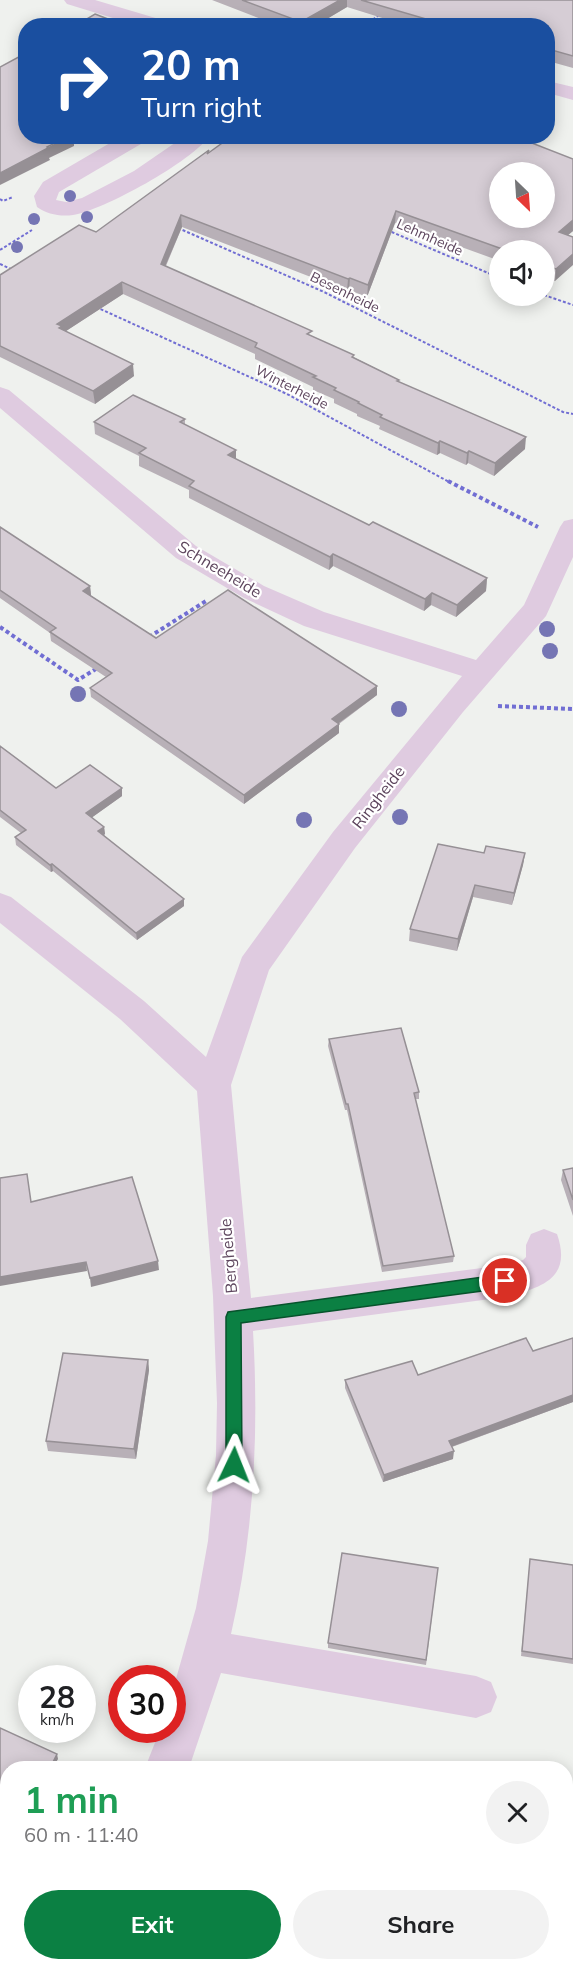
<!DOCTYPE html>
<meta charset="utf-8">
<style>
body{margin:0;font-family:Mulish,sans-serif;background:#f2f2f2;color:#202124;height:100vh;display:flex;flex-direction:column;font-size:22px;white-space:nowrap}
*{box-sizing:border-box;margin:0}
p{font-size:20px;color:#757577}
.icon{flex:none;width:33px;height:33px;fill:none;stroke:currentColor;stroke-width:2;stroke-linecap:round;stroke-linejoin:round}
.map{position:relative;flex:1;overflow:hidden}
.sheet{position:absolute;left:0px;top:1761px;width:573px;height:210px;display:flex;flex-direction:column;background:#fff;border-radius:24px 24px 0 0;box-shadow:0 3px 15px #0003}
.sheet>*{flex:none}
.banner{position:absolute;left:18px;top:18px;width:537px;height:126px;border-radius:24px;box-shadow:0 3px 15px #0003;background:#1a4fa0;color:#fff;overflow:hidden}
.needle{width:39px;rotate:155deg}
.controls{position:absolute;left:489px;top:162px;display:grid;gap:12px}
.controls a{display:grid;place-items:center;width:66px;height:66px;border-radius:50%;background:#fff;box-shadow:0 3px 15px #0003;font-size:30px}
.speed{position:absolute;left:18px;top:1665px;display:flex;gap:12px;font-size:30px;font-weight:700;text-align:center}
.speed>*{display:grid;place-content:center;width:78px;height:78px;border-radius:50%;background:#fff;box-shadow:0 3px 15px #0003;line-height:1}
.speed small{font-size:15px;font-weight:400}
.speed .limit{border:9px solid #d22;background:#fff;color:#111}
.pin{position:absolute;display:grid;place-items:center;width:51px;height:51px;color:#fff;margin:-26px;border:3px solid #fff;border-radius:50%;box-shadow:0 2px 6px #0007}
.me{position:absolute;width:66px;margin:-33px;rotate:2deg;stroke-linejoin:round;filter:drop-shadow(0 0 4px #0008)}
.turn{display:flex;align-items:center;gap:21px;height:126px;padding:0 24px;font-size:27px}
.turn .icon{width:78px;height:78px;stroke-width:2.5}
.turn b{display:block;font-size:42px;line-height:51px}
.round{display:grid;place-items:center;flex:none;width:63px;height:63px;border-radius:32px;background:#f2f2f2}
.summary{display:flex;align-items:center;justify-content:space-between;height:102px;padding:0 24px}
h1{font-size:36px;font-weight:700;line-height:45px;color:#1e9e55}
.primary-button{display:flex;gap:12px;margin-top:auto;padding:12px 24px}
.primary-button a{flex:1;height:69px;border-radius:36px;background:#0b8043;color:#fff;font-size:24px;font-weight:700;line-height:69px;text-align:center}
.primary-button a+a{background:#f2f2f2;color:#202124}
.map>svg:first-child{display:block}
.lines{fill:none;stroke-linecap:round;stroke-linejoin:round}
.path-far1{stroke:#716ed3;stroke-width:2;stroke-dasharray:3 2;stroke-linecap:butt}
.path{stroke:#716ed3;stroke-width:4;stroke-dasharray:4 3;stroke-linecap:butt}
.minor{fill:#dfcbe0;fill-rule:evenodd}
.tree{fill:#7575b4}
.wall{fill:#b8b0b7}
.shaded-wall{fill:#969095}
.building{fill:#d6cdd5;stroke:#969095;stroke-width:1.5;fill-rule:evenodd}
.route{fill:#0b8043;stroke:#07532c;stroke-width:1.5}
.labels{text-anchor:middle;stroke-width:4.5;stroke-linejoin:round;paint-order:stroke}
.far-street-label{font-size:14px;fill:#5d455d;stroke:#fff}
.street-label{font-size:16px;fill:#5d455d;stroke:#fff}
</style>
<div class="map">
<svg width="573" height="1971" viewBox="0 0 573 1971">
<rect width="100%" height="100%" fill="#eff1ee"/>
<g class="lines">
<!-- path-far1 -->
<g class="path-far1">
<path d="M365 26 380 14"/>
<path d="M0 199 3 201 13 197"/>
<path d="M178 228 324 292 563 412 573 414"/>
<path d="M387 230 500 278"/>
<path d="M0 250 32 230"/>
<path d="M0 264 13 270"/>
<path d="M544 295 573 305"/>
<path d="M96 307 287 394 451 483"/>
</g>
<!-- path -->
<g class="path">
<path d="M448 481 538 527"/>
<path d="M0 627 78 680 99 667"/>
<path d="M149 637 206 601"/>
<path d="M498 706 573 709"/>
</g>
<!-- minor -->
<g class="minor">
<path d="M64 0H95L169 22 172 26H139L67 4Z"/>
<path d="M548 81 573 87V100L548 93Z"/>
<path d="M122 136H148L146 141 59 192 56 200 66 202 82 198 134 171 185 136H209C193 161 102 211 73 215 60 217 47 214 37 207L34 196 43 182Z"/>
<path d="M0 387 9 390 196 546 264 586 324 612 476 660 524 605 560 527 564 521 573 519V557L546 616 463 712 355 848 269 970 231 1085 251 1298 505 1265 523 1260 526 1257V1245L531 1234 544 1229 557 1234C573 1280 539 1288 505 1297L253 1331C259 1433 254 1534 231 1634L476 1676 491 1682 497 1697 491 1712 476 1718 221 1673 189 1768H145L160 1730H172V1693L196 1608 208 1541 216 1455 217 1403 213 1296 197 1091 120 1019 0 923V893L11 897 144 1001 206 1057 242 957 333 832 462 676 304 626 244 598 176 558 0 408Z"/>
<path d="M55 1964H101L98 1971H52Z"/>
</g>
</g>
<!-- trees -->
<g class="tree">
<circle cx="70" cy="196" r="6"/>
<circle cx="87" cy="217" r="6"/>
<circle cx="34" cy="219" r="6"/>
<circle cx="17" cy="247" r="6"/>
<circle cx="547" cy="629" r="8"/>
<circle cx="550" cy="651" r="8"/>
<circle cx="78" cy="694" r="8"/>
<circle cx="399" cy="709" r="8"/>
<circle cx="400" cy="817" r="8"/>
<circle cx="304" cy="820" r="8"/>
</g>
<!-- wall -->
<g class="wall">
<path d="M212 0H573V68L548 61V26H408L347 7 315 26H279Z"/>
<path d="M209 150V152L573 159V231L568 235 555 281 544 277V250H500V261L395 223 367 297 349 290 347 291 182 227 166 266 312 336 399 380V382L525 449 494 476 468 463 466 465 440 453 437 455 379 429 380 426 357 416V414L334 403V399L313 390V387L255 359V354L123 294 66 331 134 376 95 404 0 357V275L96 232Z"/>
<path d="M185 419V425L236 459 369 525 487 578 486 591 456 617 431 605 424 611 333 566 329 570 189 498V490L139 466V456L95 434 94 422Z"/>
<path d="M0 527 90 586 91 595H90L156 638 377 686V695L339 724V733L244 804 91 697 90 688 106 677 51 641 50 633 0 598Z"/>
<path d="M0 746 56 788 122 796 91 818 104 827 105 834 104 835 184 906 137 940 53 871 51 872 16 845 15 837 21 833 0 817Z"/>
<path d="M484 853H525L523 865 512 905 473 897 457 951 409 941 410 929Z"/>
<path d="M329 1039 419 1092V1099H415L454 1256 453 1262 382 1272 347 1110H345L328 1046Z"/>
<path d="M573 1168V1216L561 1180 563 1170Z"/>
<path d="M573 1338V1402L452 1447 453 1459 383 1482 345 1388V1380L418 1375 533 1351Z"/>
<path d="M148 1360 149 1370 136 1459 48 1451 46 1441Z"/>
<path d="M530 1559 573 1565V1664L521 1656Z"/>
<path d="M438 1568 426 1665 328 1648V1643Z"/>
<path d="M0 1728 58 1759 8 1768V1858L0 1855Z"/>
<path d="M566 1788 573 1791V1919L566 1917Z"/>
</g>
<!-- shaded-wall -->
<g class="shaded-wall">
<path d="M340 0H347V7L315 26H301V22Z"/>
<path d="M69 136H89L74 144V146L49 158 50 160 0 185V173Z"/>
<path d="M396 211 395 223 367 297 368 285Z"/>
<path d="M181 215 182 227 161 276V264Z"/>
<path d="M573 220V231L557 244 559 232Z"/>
<path d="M573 254V265L555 281 556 269Z"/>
<path d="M350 278 349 290 347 291 348 279Z"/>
<path d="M122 282 123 294 63 333 57 324Z"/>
<path d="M133 364 134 376 95 404 93 391Z"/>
<path d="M526 437 525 449 494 476 495 463Z"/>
<path d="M440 441V453L437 455 438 443Z"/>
<path d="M236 450V462L228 455Z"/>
<path d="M469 451 468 463 466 465 467 453Z"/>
<path d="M333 554V566L329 570 330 557Z"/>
<path d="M487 578 486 591 456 617 457 605Z"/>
<path d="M90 586 91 595 84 600 83 591Z"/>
<path d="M432 593 431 605 424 611 425 599Z"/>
<path d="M377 686V695L332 728V719Z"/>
<path d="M339 724V733L244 804V795Z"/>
<path d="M122 788V796L87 821 86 813Z"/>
<path d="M104 827 105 834 99 839 98 831Z"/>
<path d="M525 853 523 865 512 905 514 893Z"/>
<path d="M52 864 53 871 51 872 50 865Z"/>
<path d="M475 885 473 897 457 951 458 939Z"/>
<path d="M184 899V906L137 940 136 933Z"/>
<path d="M158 1261 159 1270 91 1287 90 1278Z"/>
<path d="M86 1262 87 1271 0 1286V1277Z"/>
<path d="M148 1360 149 1370 136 1459 134 1449Z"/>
<path d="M573 1395V1402L448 1448 449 1441Z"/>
<path d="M454 1451 453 1459 383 1482 384 1475Z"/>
<path d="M57 1754 58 1759 53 1768H50Z"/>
</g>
<!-- building -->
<g class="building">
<path d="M242 0H340L301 22Z"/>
<path d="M361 0H573V56L548 49V26H457L445 23 443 24Z"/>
<path d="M95 14 126 26H75Z"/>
<path d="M26 53V136H69L47 147 48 148 0 173V67Z"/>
<path d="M232 136H514L573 159V220L559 232 573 237V254L556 269 544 265V250H505L396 211 368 285 350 278 348 279 181 215 161 264 312 331 307 334 354 355 352 357 399 380 397 381 526 437 495 463 469 451 467 453 440 441 438 443 380 417 382 415 358 403 359 402 334 390 336 388 313 377 316 376 255 347 257 343 122 282 57 324 62 326 59 328 133 364 93 391 0 346V275L79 225 96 232 209 150 207 154ZM500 172H544V218H500Z"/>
<path d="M133 395 185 419 180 422 236 450 228 455 369 525 373 522 487 578 457 605 432 593 425 599 333 554 330 557 189 486 194 481 139 453 146 448 94 422Z"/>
<path d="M0 527 90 586 83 591 156 638 228 590 377 686 332 719 339 724 244 795 90 688 112 673 50 632 56 628 0 590Z"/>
<path d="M0 746 56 788 90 765 122 788 86 813 104 827 98 831 184 899 136 933 52 864 50 865 15 837 26 830 0 810Z"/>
<path d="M438 844 484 853 486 846 525 853 514 893 475 885 458 939 410 929Z"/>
<path d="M401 1028 419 1092 414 1093 454 1256 383 1266 348 1104H346L329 1039Z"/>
<path d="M573 1168V1200L563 1170Z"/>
<path d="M27 1174 31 1202 132 1177 158 1261 90 1278 86 1262 0 1277V1178Z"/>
<path d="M526 1338 533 1351 573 1338V1395L449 1441 454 1451 384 1475 345 1380 412 1361 418 1375Z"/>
<path d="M63 1353 148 1360 134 1449 46 1441Z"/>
<path d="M342 1553 438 1568 426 1660 328 1643Z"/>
<path d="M530 1559 573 1565V1659L522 1651Z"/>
<path d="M0 1728 57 1754 50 1768H8V1852L6 1854 0 1851Z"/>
<path d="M566 1788 573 1791V1915L566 1913Z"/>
<path d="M202 1964H292L303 1970V1971H198Z"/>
</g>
<!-- route -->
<path class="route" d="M505 1274 511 1276 513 1281 511 1286 505 1288 241 1323 242 1465 239 1470 234 1472 228 1470 226 1465V1317L228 1312Z"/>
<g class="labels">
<!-- far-street labels -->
<g class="far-street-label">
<text transform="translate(430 237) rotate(24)" y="5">Lehmheide</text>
<text transform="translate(345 292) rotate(26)" y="5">Besenheide</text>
<text transform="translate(292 387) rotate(27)" y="5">Winterheide</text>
</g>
<!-- street labels -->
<g class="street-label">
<text transform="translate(220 569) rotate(31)" y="6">Schneeheide</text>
<text transform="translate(378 797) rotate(-52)" y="6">Ringheide</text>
<text transform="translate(228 1256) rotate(-95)" y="6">Bergheide</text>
</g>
</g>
</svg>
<div class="controls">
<a><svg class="needle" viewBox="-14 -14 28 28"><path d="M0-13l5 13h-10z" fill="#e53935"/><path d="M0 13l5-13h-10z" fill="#757577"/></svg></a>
<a><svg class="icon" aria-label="sound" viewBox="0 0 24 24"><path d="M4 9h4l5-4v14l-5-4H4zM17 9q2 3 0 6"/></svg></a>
</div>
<div class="speed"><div>28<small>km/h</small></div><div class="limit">30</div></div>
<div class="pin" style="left:505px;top:1281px;background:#d93025"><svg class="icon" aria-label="arrive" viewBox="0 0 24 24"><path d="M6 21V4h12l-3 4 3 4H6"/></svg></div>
<svg class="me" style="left:234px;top:1465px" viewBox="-20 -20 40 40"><path d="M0-17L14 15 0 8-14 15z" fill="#0b8043" stroke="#fff" stroke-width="4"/></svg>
<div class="banner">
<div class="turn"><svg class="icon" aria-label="right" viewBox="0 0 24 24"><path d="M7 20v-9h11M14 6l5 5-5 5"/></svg><div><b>20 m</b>Turn right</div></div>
</div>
<section class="sheet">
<div class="summary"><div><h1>1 min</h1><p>60 m · 11:40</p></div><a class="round"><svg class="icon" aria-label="close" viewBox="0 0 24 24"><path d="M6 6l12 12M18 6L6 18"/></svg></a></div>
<div class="primary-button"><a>Exit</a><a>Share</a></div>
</section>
</div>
